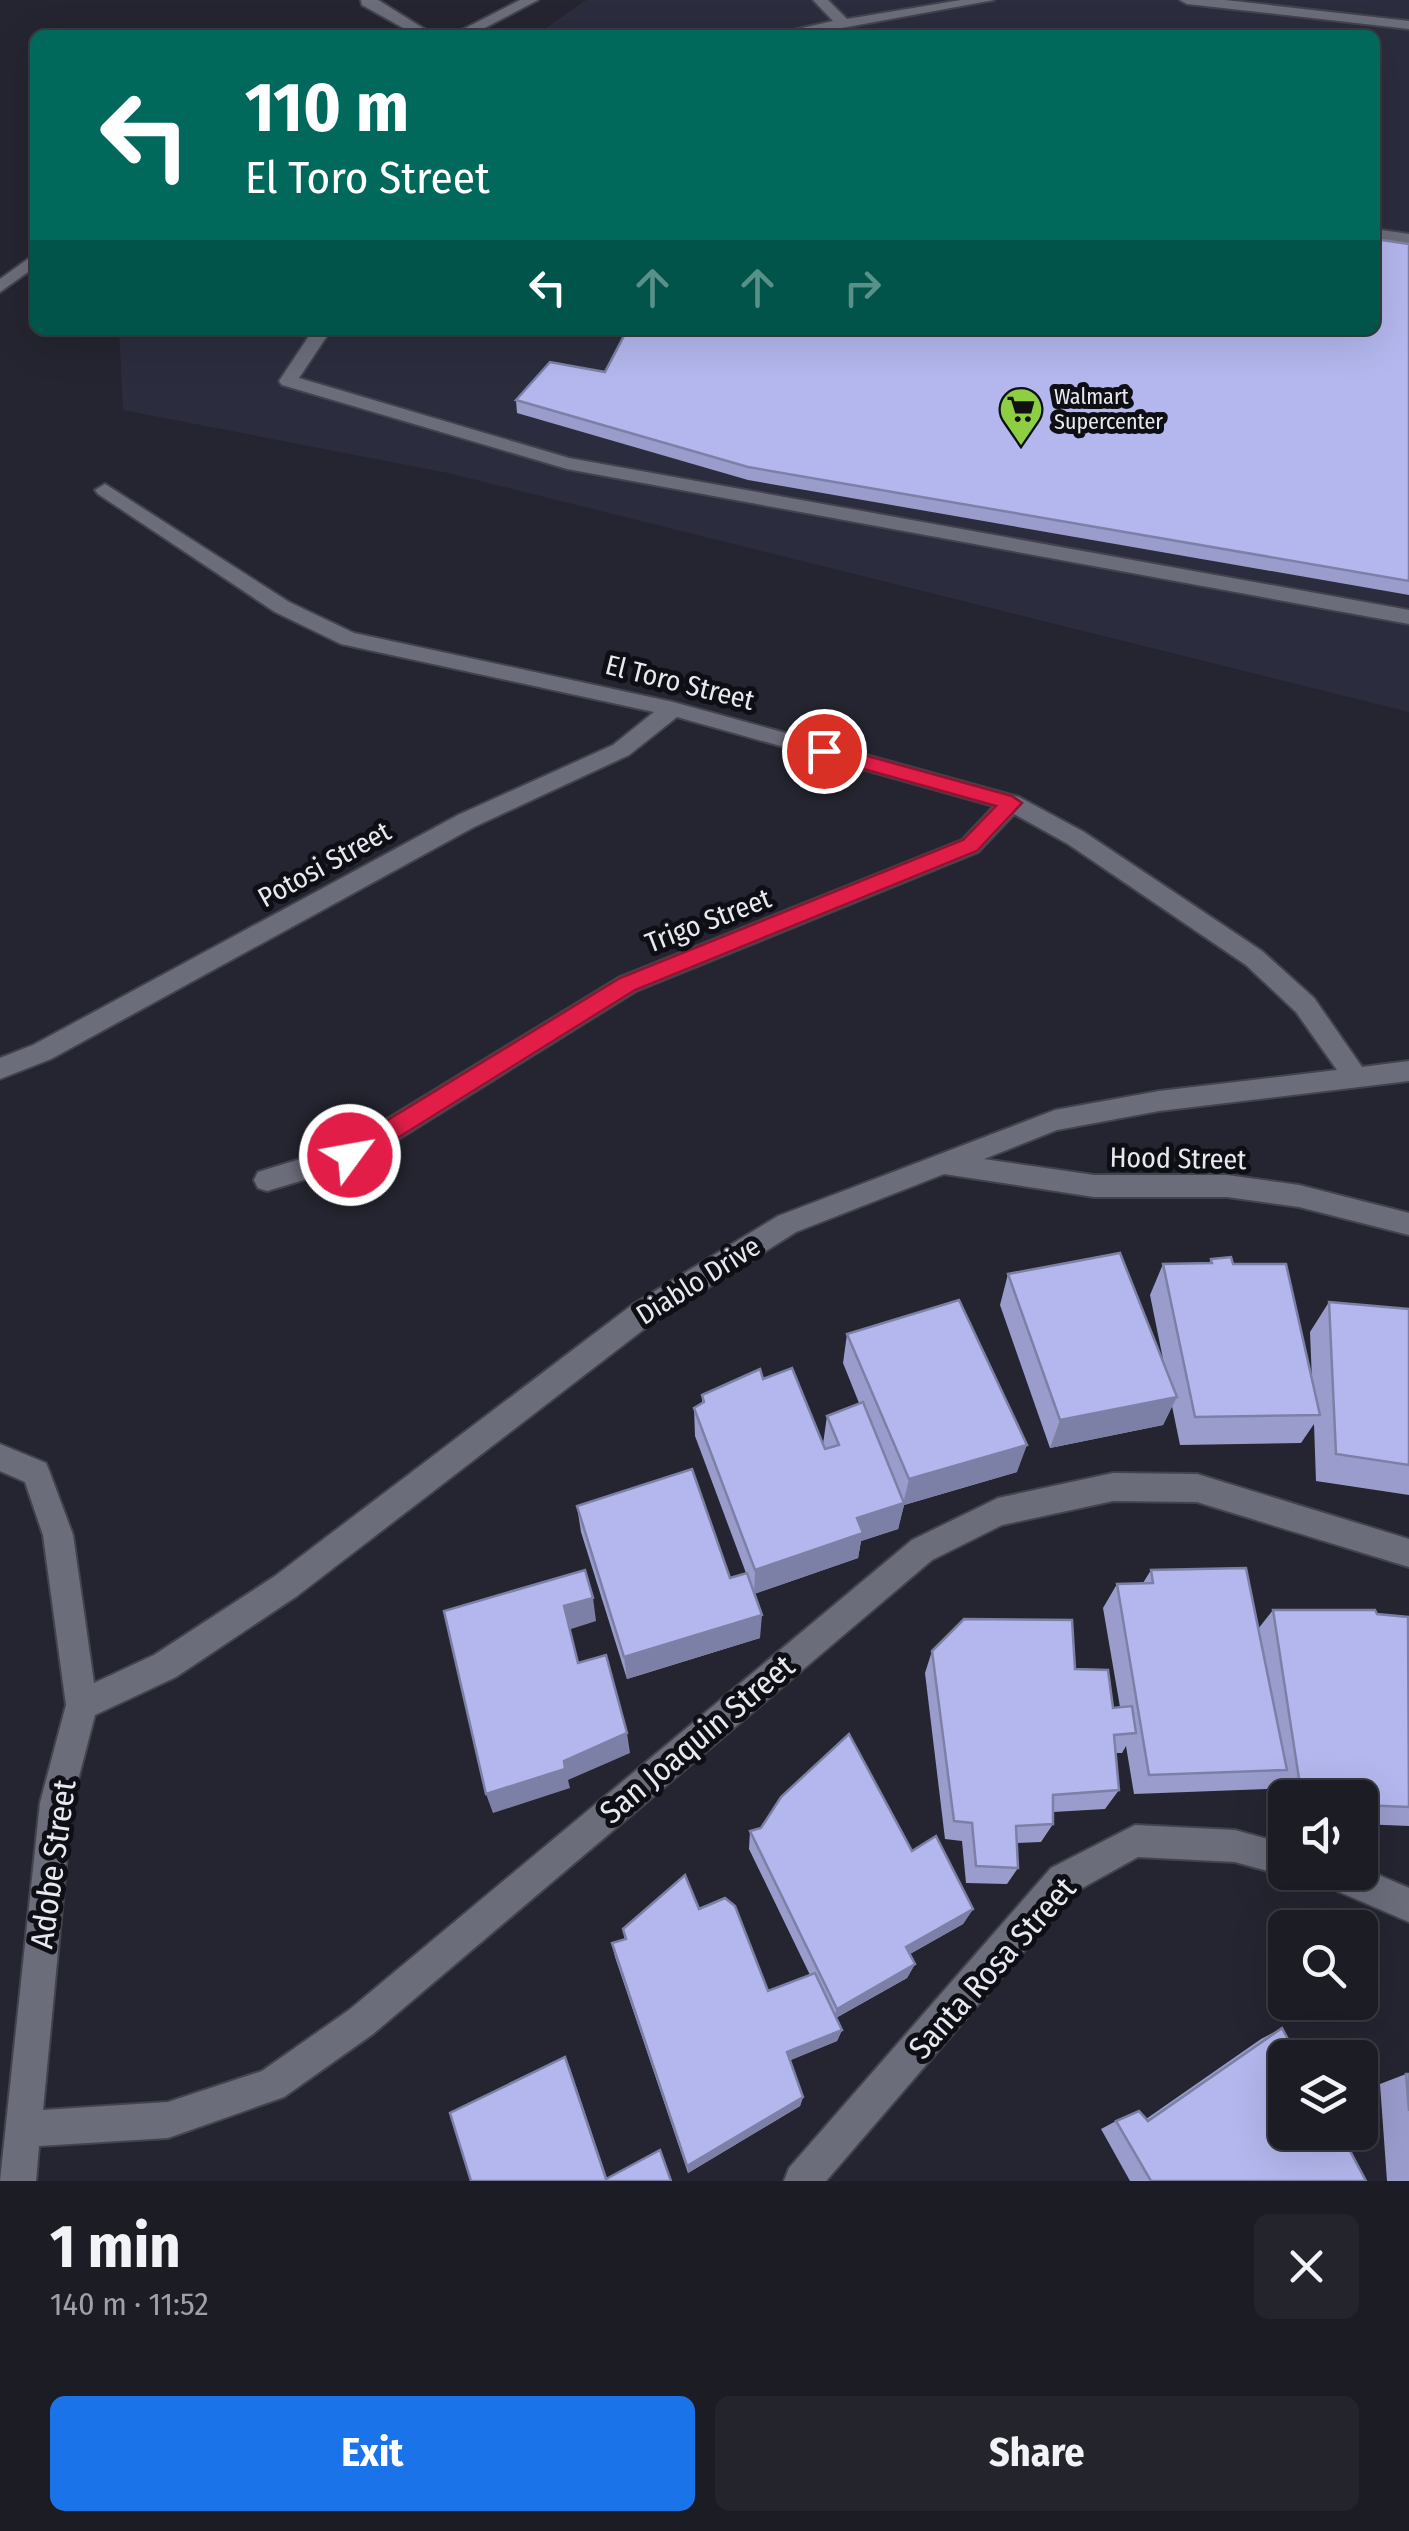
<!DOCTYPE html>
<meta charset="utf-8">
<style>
body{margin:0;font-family:"Fira Sans Condensed",sans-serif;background:#24252c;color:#f1f3f6;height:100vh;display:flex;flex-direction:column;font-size:38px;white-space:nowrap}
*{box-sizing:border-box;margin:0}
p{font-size:32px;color:#a0a1a6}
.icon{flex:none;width:55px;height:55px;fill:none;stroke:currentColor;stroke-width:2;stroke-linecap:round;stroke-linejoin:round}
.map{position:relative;height:2181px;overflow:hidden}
.sheet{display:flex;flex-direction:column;background:#1b1c24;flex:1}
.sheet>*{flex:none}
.guide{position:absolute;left:30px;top:30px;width:1350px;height:305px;border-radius:15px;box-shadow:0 10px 40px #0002,0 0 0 2px #393a41;background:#00695c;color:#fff;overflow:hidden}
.controls{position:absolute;left:1268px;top:1780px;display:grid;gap:20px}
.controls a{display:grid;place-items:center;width:110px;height:110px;border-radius:15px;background:#1b1c24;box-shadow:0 10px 40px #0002,0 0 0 2px #393a41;font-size:50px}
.pin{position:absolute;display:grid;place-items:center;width:85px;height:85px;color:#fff;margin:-42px;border:5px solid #fff;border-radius:50%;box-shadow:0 2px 10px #0007}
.me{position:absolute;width:110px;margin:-55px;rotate:58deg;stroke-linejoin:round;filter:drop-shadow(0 0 8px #0008)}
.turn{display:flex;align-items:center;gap:35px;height:210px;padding:0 50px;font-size:45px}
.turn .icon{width:130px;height:130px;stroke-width:2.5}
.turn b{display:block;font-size:70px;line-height:85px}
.lanes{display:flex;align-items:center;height:95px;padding:0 50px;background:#0003;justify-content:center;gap:50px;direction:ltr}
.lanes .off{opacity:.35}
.round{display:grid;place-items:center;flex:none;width:105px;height:105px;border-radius:15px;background:#24252c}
.summary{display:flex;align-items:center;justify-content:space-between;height:170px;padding:0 50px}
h1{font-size:60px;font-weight:700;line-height:75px}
.primary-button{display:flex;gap:20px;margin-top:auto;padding:20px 50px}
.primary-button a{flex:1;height:115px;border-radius:15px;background:#1a73e8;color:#fff;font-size:40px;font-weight:700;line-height:115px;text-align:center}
.primary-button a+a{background:#24252c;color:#f1f3f6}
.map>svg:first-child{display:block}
.built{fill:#2b2c3d}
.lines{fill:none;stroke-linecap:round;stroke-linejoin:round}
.minor-casing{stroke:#42434c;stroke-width:4}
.minor{fill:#6c6d7b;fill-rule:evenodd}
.wall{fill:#9a9dcc}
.shaded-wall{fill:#7d80a6}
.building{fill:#b3b7ed;stroke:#7d80a6;stroke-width:2.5}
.route{fill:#e11d48;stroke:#92132f;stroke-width:2.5}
.labels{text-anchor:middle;stroke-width:10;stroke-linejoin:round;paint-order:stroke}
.far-poi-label{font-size:22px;fill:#e8e9f0;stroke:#0e0f14;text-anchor:start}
.street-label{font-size:28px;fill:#e8e9f0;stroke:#0e0f14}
.near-street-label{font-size:32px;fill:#e8e9f0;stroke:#0e0f14}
</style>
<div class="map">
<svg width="1409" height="2181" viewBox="0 0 1409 2181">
<rect width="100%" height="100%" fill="#242530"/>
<!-- built -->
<path class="built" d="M586 0H1409V712L448 473 123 410 119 330H1375V35H536Z"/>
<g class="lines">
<!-- minor casing -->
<g class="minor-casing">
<g id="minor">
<path d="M361 0H378L434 35H416L362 5Z"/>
<path d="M520 0H538L471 35H452Z"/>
<path d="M813 0H828L847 19 961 0H994L804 35H771L833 21Z"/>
<path d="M1180 0H1225L1409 21V29L1187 4Z"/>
<path d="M1375 229 1409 234V244L1375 239Z"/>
<path d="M35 254V267L0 292V279Z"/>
<path d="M313 330H331L299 378 569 458 1409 610V624L567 469 282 385 279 381Z"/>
<path d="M105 484 289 602 354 633 673 702 1019 797 1084 832 1262 951 1314 998 1362 1067 1409 1061V1081L1159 1111 1057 1130 984 1159 1094 1175H1227L1299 1185 1409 1213V1235L1299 1207 1227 1197H1094L944 1174 796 1232 652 1323 297 1596 176 1677 95 1715 72 1803 43 2110 168 2102 262 2071 349 2010 912 1540 998 1498 1113 1473 1197 1474 1409 1539V1567L1197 1502 1113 1501 1002 1525 932 1560 373 2034 284 2097 168 2138 39 2146 36 2181H0L40 1803 66 1705 43 1535 25 1482 0 1471V1444L46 1463 50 1473 73 1535 94 1683 154 1655 275 1576 632 1305 778 1216 1055 1110 1159 1091 1337 1070 1296 1012 1246 965 1068 844 1014 814 978 852 636 991 360 1163 267 1191 258 1188 254 1180 258 1172 343 1146 620 977 962 840 994 806 677 717 629 755 474 827 51 1059 0 1079V1058L33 1045 458 815 613 745 654 712 341 644 275 612 98 494 95 490Z"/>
<path d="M1135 1825 1235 1830 1285 1844V1872H1294L1285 1876 1235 1862 1138 1857 1075 1892 826 2181H784L789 2168 1051 1868Z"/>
<path d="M1360 1867 1409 1888V1922L1321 1884 1317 1872H1360Z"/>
</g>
</g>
<!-- minor -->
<use href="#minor" class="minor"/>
</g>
<!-- wall -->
<g class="wall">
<path d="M1409 244V595L748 480 517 413 516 400 605 372Z"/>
<path d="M1211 1259 1233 1264 1312 1381 1310 1332 1329 1302 1409 1309V1495L1316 1481 1314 1424 1301 1443 1180 1445 1172 1406 1163 1425 1050 1448 1000 1305 1008 1274 1164 1364 1150 1295 1163 1264 1209 1263Z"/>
<path d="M847 1334 1017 1472 904 1505 898 1529 861 1541 858 1558 754 1594 760 1638 627 1679 581 1532 577 1506 730 1578 746 1573 695 1436 694 1408 702 1403V1395L763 1379 823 1444 827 1416 859 1403 843 1363Z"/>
<path d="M1151 1570 1258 1629 1273 1610 1377 1614 1409 1619V1826L1360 1824V1798H1285V1822H1282L1276 1780 1267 1789 1134 1794 1126 1746 1122 1753H1116L1119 1790 1105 1809 1053 1812V1824L1041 1842 1017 1843 1018 1868 1007 1884 966 1883 962 1841 945 1839 925 1673 932 1651 1075 1669 1113 1708 1120 1707 1103 1608 1117 1584 1143 1583Z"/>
<path d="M750 1831 912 1851 973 1909 963 1924 910 1954 915 1964 907 1978 836 2018 842 2030 837 2041 790 2060 803 2097 800 2106 688 2173 615 1957 612 1943 625 1940 623 1929 699 1909 768 1991 810 1975 749 1849Z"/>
<path d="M1282 2028 1366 2181H1130L1101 2129 1116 2121 1146 2119 1261 2039Z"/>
<path d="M1406 2074H1409V2181H1387L1380 2084Z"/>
</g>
<!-- shaded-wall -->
<g class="shaded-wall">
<path d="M1177 1397 1163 1425 1050 1448 1060 1420Z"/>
<path d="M1027 1445 1017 1472 904 1505 898 1529 861 1541 858 1558 754 1594 755 1570 857 1518 903 1504 909 1479Z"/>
<path d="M593 1598 596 1621 568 1630 564 1606Z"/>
<path d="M762 1615 760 1638 627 1679 624 1657Z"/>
<path d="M627 1733 630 1753 568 1780 570 1788 493 1813 486 1794Z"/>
<path d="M973 1909 963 1924 899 1960 906 1947Z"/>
<path d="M915 1964 907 1978 832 2020 837 2009Z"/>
<path d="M842 2030 837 2041 784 2063 787 2052Z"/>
<path d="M565 2057 570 2068 608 2181H607Z"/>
<path d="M803 2097 800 2106 688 2173 687 2166Z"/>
</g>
<!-- building -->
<g class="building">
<path d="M1375 239 1409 244V581L748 467 516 400 550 362 605 372 627 330H1375Z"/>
<path d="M1120 1253 1177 1397 1060 1420 1008 1274Z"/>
<path d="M1231 1257 1233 1264H1286L1320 1415 1195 1417 1163 1264 1212 1263 1211 1259Z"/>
<path d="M959 1300 1027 1445 909 1479 847 1334Z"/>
<path d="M1329 1302 1409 1309V1465L1336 1454Z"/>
<path d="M792 1368 825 1449 839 1445 827 1416 863 1402 904 1503 857 1518 863 1533 755 1570 694 1408 704 1402 702 1395 760 1369 763 1379Z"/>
<path d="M692 1469 730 1578 747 1573 762 1615 624 1657 577 1506Z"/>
<path d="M1246 1568 1287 1770 1149 1775 1117 1584 1153 1583 1151 1570Z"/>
<path d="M585 1570 593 1598 564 1606 578 1663 606 1655 627 1733 564 1761 565 1769 486 1794 444 1611Z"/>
<path d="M1273 1610H1375L1377 1614 1408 1617 1409 1807 1360 1805V1798H1302Z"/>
<path d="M964 1619 1072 1620 1075 1669 1108 1670 1113 1708 1132 1706 1136 1733 1114 1735 1119 1790 1053 1795V1824L1016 1826 1018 1868 976 1866 972 1823 954 1821 932 1651Z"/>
<path d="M849 1734 912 1851 936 1836 973 1909 906 1947 915 1964 837 2009 750 1831 761 1828 781 1797Z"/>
<path d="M685 1875 699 1909 725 1898 735 1906 768 1991 815 1973 842 2030 787 2052 803 2097 687 2166 612 1943 626 1939 623 1929Z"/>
<path d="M1282 2028 1298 2058H1285V2132H1340L1366 2181H1151L1116 2121 1139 2111 1148 2121Z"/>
<path d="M565 2057 606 2179 660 2150 671 2181H471L450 2113Z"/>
<path d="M1406 2074H1409V2111Z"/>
</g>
<!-- route -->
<path class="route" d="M824 744 1012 796 1022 803 977 851 635 990 359 1162H342V1148L620 978 963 840 996 806 817 756 814 751Z"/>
<!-- icons -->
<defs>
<g id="supermarket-pin" transform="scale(2.25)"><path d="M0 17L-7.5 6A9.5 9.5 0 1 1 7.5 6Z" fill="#8ece43" stroke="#0e0f14"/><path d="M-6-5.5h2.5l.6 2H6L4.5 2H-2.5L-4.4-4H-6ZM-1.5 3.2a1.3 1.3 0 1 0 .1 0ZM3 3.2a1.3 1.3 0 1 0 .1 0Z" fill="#111"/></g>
</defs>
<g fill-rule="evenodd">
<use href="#supermarket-pin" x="1021" y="409"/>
</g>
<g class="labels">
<!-- far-poi labels -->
<g class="far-poi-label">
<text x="1054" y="404">Walmart<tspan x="1054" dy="25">Supercenter</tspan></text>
</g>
<!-- street labels -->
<g class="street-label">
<text transform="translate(680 682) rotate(14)" y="10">El Toro Street</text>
<text transform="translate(324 864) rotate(-29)" y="10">Potosi Street</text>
<text transform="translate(708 920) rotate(-21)" y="10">Trigo Street</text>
<text transform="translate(1178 1158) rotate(1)" y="10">Hood Street</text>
<text transform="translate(698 1280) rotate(-32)" y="10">Diablo Drive</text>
</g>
<!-- near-street labels -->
<g class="near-street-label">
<text transform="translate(697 1739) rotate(-40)" y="11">San Joaquin Street</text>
<text transform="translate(53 1864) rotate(-82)" y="11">Adobe Street</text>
<text transform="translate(992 1968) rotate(-48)" y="11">Santa Rosa Street</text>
</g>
</g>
</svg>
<div class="controls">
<a><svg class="icon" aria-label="sound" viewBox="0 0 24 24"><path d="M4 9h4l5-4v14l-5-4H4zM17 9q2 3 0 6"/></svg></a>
<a><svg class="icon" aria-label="search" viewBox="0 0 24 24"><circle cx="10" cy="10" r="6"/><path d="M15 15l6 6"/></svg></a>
<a><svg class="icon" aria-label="layers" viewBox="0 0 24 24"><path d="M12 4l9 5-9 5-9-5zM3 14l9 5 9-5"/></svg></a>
</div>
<div class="pin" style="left:824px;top:751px;background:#d93025"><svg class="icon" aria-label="arrive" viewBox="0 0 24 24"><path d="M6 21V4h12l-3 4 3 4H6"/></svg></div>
<svg class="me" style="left:350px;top:1155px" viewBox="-20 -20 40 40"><circle r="17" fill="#e11d48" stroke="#fff" stroke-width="3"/><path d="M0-11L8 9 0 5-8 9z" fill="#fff"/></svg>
<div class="guide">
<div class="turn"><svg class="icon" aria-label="left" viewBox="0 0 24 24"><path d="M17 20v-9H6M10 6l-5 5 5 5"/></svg><div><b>110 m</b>El Toro Street</div></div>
<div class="lanes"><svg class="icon" aria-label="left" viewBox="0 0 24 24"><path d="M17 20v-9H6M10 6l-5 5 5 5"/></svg><svg class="icon off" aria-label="ahead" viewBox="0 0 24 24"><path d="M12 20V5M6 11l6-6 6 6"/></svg><svg class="icon off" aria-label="ahead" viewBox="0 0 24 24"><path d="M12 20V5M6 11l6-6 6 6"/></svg><svg class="icon off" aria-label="right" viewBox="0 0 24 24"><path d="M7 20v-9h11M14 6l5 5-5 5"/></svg></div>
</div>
</div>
<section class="sheet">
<div class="summary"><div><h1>1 min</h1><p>140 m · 11:52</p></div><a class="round"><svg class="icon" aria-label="close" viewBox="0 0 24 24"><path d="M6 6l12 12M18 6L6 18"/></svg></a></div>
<div class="primary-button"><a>Exit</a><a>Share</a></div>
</section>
